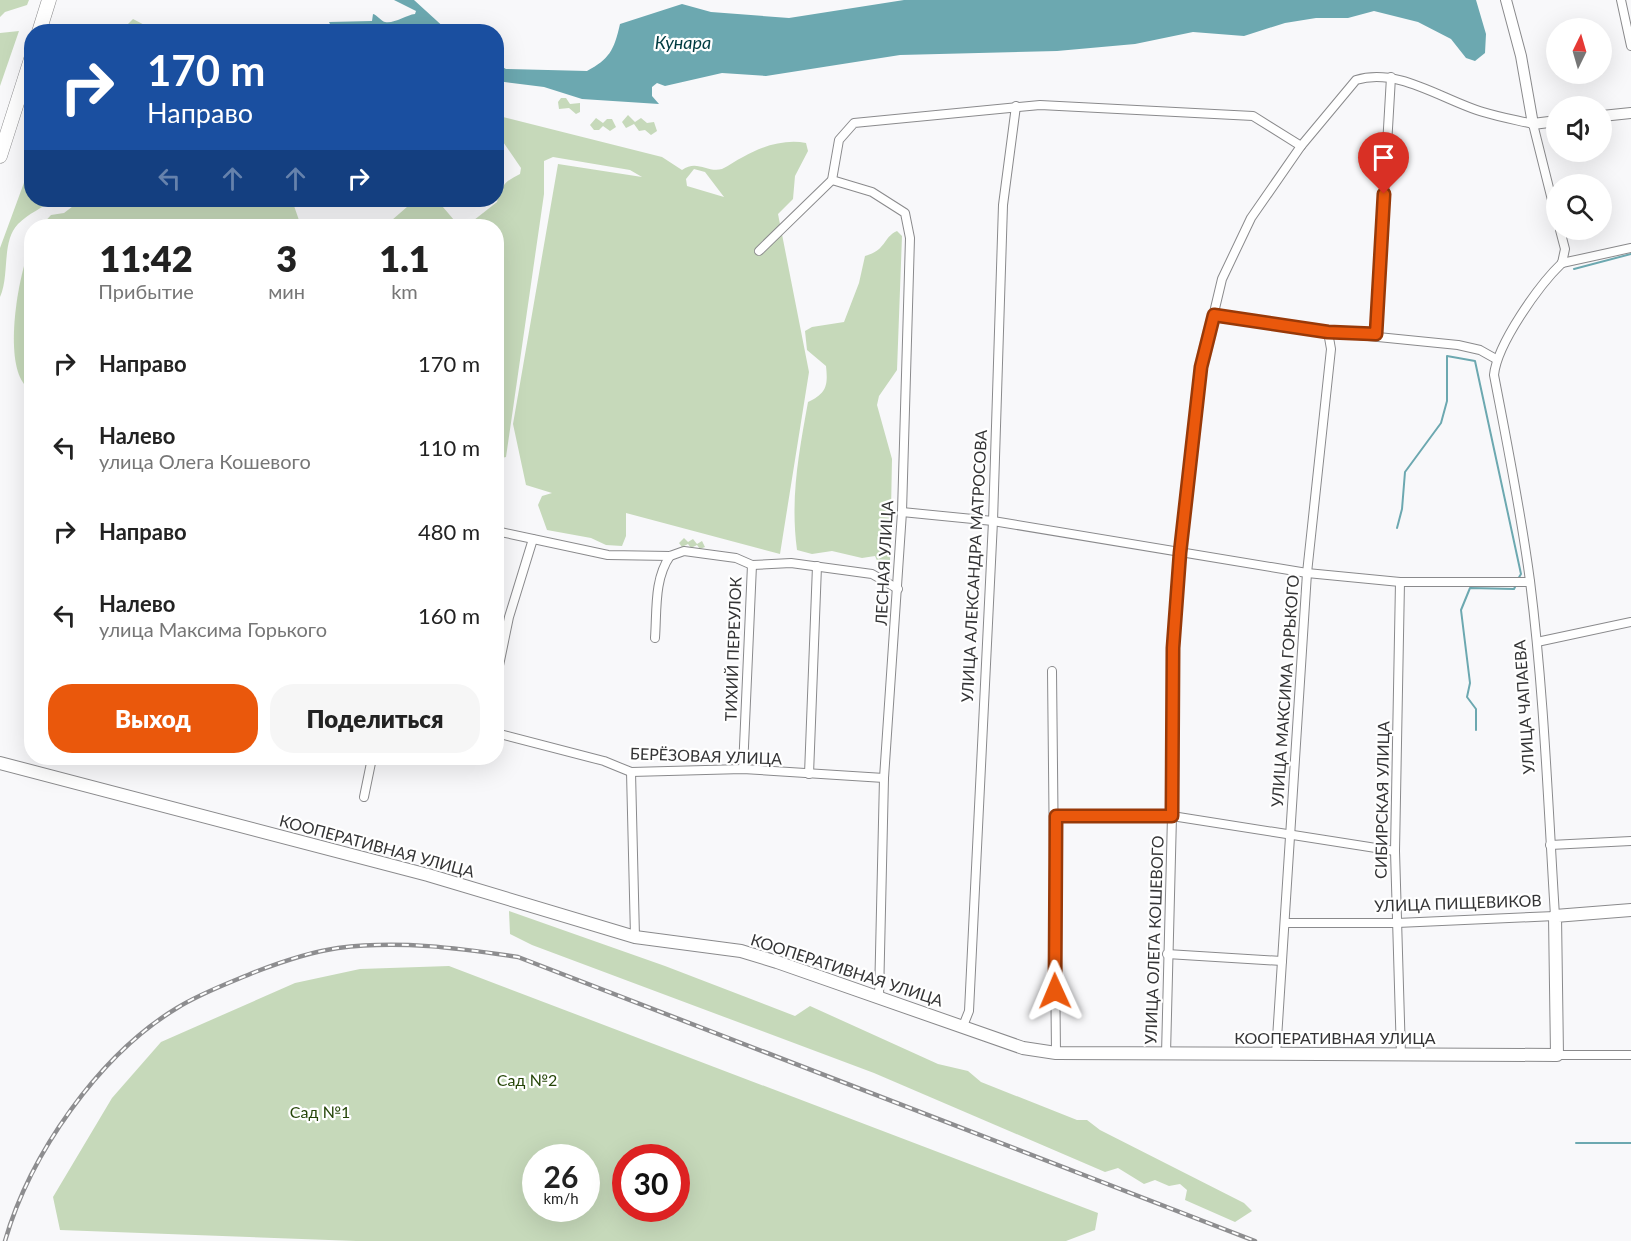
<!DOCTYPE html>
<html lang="ru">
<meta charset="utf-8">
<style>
body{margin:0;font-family:Lato,sans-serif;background:#f6f6f6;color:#222;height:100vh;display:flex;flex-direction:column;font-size:22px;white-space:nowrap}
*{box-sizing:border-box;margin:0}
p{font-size:20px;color:#767676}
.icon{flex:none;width:33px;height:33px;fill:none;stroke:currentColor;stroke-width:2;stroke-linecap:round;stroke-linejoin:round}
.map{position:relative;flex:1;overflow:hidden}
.drawer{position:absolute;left:24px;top:219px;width:480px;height:546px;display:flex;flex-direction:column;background:#fff;border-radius:24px;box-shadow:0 6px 24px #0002}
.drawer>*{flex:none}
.top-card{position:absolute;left:24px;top:24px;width:480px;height:183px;border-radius:24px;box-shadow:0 6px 24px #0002;background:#1a4fa0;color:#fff;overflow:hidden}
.needle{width:39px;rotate:5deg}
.tools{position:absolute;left:1546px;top:18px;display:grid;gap:12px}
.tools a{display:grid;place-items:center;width:66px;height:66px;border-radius:50%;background:#fff;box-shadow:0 6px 24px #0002;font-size:30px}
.speed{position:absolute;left:522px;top:1144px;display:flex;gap:12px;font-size:30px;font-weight:700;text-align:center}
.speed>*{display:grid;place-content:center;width:78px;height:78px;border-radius:50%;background:#fff;box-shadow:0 6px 24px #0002;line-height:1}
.speed small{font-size:15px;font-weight:400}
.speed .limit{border:9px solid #d22;background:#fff;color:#111}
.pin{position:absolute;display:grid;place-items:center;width:51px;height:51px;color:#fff;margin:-62px -26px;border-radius:50% 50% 50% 0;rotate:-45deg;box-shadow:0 0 6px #0007}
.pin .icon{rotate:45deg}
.me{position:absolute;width:66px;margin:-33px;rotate:359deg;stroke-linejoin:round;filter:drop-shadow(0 0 4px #0008)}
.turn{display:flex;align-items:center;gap:21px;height:126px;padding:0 24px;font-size:27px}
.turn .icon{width:78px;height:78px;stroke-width:2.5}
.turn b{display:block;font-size:42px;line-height:51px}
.lanes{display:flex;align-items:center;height:57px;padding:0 24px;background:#0003;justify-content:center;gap:30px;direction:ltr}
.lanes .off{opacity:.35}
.eta{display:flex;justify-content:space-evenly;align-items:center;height:102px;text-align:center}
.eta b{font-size:36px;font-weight:800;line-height:42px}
.cta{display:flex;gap:12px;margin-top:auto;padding:12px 24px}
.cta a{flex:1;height:69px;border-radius:24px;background:#ea580c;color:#fff;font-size:24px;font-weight:800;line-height:69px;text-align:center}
.cta a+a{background:#f6f6f6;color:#222}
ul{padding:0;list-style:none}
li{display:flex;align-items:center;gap:18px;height:84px;padding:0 24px}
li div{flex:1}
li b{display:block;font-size:22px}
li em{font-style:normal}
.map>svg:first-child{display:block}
.green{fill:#c6d9ba;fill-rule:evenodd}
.water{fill:#6ca8b0}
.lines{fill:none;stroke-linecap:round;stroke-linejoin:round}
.stream{stroke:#6ca8b0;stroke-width:2}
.minor-casing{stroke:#8a8a8c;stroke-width:10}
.tertiary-casing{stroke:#8a8a8c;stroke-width:12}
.secondary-casing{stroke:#8a8a8c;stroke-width:14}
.primary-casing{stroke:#8a8a8c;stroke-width:15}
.minor{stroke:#fff;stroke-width:8}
.tertiary{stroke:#fff;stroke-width:10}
.secondary{stroke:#fff;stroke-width:12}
.primary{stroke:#fff;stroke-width:14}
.rail-casing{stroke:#8d8d8f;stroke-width:4.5}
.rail{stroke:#fff;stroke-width:2;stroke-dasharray:7;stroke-linecap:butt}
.route-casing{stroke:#983908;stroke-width:15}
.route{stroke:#ea580c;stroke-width:10}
.labels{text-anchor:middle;stroke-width:4.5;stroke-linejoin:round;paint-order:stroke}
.street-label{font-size:16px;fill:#343435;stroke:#fff}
.park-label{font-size:16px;fill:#264609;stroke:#fff}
.water-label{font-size:18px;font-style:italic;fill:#003c42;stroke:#fff}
</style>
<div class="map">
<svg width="1631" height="1241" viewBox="0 0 1631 1241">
<rect width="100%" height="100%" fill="#f8f8fa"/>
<!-- green -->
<g class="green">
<path d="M0 0H29L27 5 5 12 0 17Z"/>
<path d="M133 19 156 31H121Z"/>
<path d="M19 31 0 86V33Z"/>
<path d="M561 98H566L570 104 580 103V112L576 114 569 108 559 109 558 102Z"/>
<path d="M628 115 635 122 641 118 647 123 654 122 657 131 651 135 645 130 639 131 634 124 626 128 622 122Z"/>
<path d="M503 117 662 157 682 170C697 159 707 173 722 169 729 166 736 160 743 157 762 146 785 139 806 143L808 151 795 176 793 199 778 214 809 372 780 554 626 513V536L622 546 606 545 591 538 547 530 538 505 542 496 552 493 526 485 513 424 558 164 642 177 630 170 553 157 544 161V194L506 457 497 459 496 226H390L392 220 415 200H437L454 220 462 224H469L497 202C502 185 504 182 520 174L521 168 497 133V123ZM694 169 705 172 724 197 687 186 686 179Z"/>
<path d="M596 118 603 123 607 119H612L616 127 610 131 603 126 599 130H594L590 125Z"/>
<path d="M31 169 32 200H54C43 207 28 214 18 224 1 242 10 275 0 297V248L25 180Z"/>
<path d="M81 200H292L301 226H41L51 215 64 213Z"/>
<path d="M897 231 902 236 897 370 879 396 877 405 892 459 890 563 889 571 884 576 875 556 862 558 832 551 812 554 797 550C790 498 799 452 808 402 827 393 828 385 826 366L807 350 805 331 812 327 844 322 859 283 865 256C887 250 882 238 897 231Z"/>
<path d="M31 246V390C0 374 18 273 31 246Z"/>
<path d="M684 538 688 542 693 539 697 544 702 541 705 547 700 549 697 545 691 548 688 544 682 547 679 543Z"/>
<path d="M509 911 665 966 795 1016 810 1006 938 1064 968 1071 981 1082 1077 1120H1087L1100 1130 1244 1203 1252 1211 1235 1222 1185 1200 1187 1190 1180 1184 1169 1186 1155 1180 1144 1184 1118 1168 1105 1172 874 1073 532 945 510 934Z"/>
<path d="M449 966 1098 1213 1095 1230 1066 1241H356L60 1230 53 1197 112 1098 161 1042 295 983 360 969ZM536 1158H586V1209H536ZM626 1158H676V1209H626Z"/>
</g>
<!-- water -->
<g class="water">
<path d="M394 0H414L448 31H357V27L330 24 329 22 372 21 373 14C377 15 381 21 385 22 394 24 406 15 415 14L416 11Z"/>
<path d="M904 0H1476L1486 34 1485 53 1475 61 1466 58 1451 39 1418 22 1374 11 1348 18H1316L1285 23 1244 36 1193 32 1135 44 1057 51 900 55 766 76 722 73 665 86 657 83 652 87V96L659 104 582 99 544 87 497 81V64L506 69 587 71C609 59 614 51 620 24L682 4 711 12 789 18Z"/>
</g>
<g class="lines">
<!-- stream -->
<g class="stream">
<path d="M1574 269 1631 254"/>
<path d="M1397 528 1402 509 1405 472 1441 423 1447 401V356L1475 361 1521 574 1518 579"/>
<path d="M1476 730V709L1467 697 1470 683 1461 610 1470 588 1514 589 1516 585"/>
<path d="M1576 1143H1631"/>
</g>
<!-- minor casing -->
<g class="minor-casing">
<g id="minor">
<path d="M1621 0 1631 46"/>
<path d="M832 180 872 192 905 213 910 238 902 512 884 778 879 997"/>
<path d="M1560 230 1565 249 1562 263"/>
<path d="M759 251 832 180 839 140 854 123 1040 105 1253 116 1301 146"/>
<path d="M1562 263 1631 248"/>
<path d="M1214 315 1328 332 1458 345 1480 350 1496 359"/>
<path d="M1376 334 1391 77"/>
<path d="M902 512 993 521 1307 573 1400 582H1530"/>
<path d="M496 531 608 555 670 556 684 551 736 558 752 565 791 563 872 574 898 589"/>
<path d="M1400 582 1395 851 1401 1055"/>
<path d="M655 638C657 610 654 579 670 556"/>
<path d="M1537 642 1631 622"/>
<path d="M1052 671 1056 1053"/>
<path d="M496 680 509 617 533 539"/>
<path d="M496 733 604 761 631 772 743 769 884 778"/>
<path d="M743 769 752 565"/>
<path d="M631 772 635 937"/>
<path d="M809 774 817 566"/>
<path d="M364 797 372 758"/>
<path d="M1056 816H1172L1395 851"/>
<path d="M1550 845 1631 841"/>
<path d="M1286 923H1397L1555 916C1548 804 1544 692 1530 581 1521 512 1507 443 1494 375 1497 344 1539 285 1562 263"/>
<path d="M1167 954 1282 961"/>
<path d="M963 1026 969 1011 993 521 1003 205 1016 106"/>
<path d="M1166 1054 1172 816 1173 648 1180 553 1201 367 1222 279 1251 218 1301 146 1356 80C1399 67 1442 100 1483 112 1499 117 1516 120 1533 124L1557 220"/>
<path d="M1276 1054 1307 573 1331 349 1328 332"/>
<path d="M1557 1055H1631"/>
</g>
</g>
<!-- tertiary casing -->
<g class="tertiary-casing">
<g id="tertiary">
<path d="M1506 0 1521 56 1533 124 1557 121"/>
<path d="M1602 116 1631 113"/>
</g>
</g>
<!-- secondary casing -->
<g class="secondary-casing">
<path id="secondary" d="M0 763 428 875 635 937 741 951 777 962 1023 1048 1056 1053 1557 1055 1555 916 1631 910"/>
</g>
<!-- primary casing -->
<g class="primary-casing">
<g id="primary">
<path d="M39 32 49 0"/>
<path d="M0 156 32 56"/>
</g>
</g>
<!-- minor -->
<use href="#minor" class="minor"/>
<!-- tertiary -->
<use href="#tertiary" class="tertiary"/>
<!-- secondary -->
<use href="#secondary" class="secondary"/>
<!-- primary -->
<use href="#primary" class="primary"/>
<!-- rail casing -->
<g class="rail-casing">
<path id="rail" d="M5 1241C30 1154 99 1055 177 1008 201 993 229 983 255 972 281 962 310 952 338 948 399 940 458 948 518 957L1255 1241"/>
</g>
<!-- rail -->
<use href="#rail" class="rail"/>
</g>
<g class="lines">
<!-- route casing -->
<g class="route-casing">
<path id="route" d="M1055 991 1056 816H1172L1173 648 1180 553 1201 367 1214 315 1328 332 1376 334 1384 194"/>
</g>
<!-- route -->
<use href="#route" class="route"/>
</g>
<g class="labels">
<!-- street labels -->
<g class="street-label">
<text transform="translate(884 563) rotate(-87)" y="6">ЛЕСНАЯ УЛИЦА</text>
<text transform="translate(974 566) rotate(-87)" y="6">УЛИЦА АЛЕКСАНДРА МАТРОСОВА</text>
<text transform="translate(733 649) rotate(-88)" y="6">ТИХИЙ ПЕРЕУЛОК</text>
<text transform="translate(1285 691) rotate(-86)" y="6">УЛИЦА МАКСИМА ГОРЬКОГО</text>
<text transform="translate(1524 707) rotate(-94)" y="6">УЛИЦА ЧАПАЕВА</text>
<text transform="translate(706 756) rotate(2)" y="6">БЕРЁЗОВАЯ УЛИЦА</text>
<text transform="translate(1382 800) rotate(-89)" y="6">СИБИРСКАЯ УЛИЦА</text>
<text transform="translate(377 846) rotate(15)" y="6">КООПЕРАТИВНАЯ УЛИЦА</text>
<text transform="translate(1458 903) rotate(-2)" y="6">УЛИЦА ПИЩЕВИКОВ</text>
<text transform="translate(1154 940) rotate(-88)" y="6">УЛИЦА ОЛЕГА КОШЕВОГО</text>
<text transform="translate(847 970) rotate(18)" y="6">КООПЕРАТИВНАЯ УЛИЦА</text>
<text x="1335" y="1044">КООПЕРАТИВНАЯ УЛИЦА</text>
</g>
<!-- park labels -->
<g class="park-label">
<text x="527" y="1086">Сад №2</text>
<text x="320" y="1118">Сад №1</text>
</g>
<!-- water labels -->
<g class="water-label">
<text x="683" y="49">Кунара</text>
</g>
</g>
</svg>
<div class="tools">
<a><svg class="needle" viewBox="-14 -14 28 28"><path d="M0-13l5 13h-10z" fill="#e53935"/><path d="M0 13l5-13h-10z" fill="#767676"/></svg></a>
<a><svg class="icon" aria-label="sound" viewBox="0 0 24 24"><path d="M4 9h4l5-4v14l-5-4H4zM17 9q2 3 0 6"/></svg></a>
<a><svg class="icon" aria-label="search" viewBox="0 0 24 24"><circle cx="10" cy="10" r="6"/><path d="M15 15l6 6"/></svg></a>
</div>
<div class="speed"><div>26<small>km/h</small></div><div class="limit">30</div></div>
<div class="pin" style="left:1384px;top:194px;background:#d93025"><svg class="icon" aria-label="arrive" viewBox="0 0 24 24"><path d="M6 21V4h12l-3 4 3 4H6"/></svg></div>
<svg class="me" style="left:1055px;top:991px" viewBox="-20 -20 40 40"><path d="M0-17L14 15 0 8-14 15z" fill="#ea580c" stroke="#fff" stroke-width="4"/></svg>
<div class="top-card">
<div class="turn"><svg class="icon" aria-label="right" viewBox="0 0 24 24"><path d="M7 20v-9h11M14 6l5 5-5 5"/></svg><div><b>170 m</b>Направо</div></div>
<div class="lanes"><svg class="icon off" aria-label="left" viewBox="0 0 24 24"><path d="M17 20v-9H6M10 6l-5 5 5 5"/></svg><svg class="icon off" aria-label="ahead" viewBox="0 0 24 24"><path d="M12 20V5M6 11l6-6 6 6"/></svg><svg class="icon off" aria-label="ahead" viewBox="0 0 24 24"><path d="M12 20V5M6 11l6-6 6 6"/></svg><svg class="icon" aria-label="right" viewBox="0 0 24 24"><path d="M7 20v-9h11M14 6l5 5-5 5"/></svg></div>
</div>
<section class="drawer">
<div class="eta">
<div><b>11:42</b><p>Прибытие</p></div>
<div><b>3</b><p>мин</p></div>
<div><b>1.1</b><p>km</p></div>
</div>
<ul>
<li><svg class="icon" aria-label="right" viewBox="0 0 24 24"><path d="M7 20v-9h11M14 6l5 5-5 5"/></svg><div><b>Направо</b></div><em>170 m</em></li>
<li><svg class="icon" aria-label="left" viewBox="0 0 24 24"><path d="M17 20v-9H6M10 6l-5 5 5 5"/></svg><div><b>Налево</b><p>улица Олега Кошевого</p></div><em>110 m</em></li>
<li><svg class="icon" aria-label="right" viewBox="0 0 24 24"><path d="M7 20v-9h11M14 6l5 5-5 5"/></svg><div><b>Направо</b></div><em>480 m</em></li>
<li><svg class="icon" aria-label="left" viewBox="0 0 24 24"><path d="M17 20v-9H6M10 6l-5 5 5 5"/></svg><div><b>Налево</b><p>улица Максима Горького</p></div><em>160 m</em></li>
</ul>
<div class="cta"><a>Выход</a><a>Поделиться</a></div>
</section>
</div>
